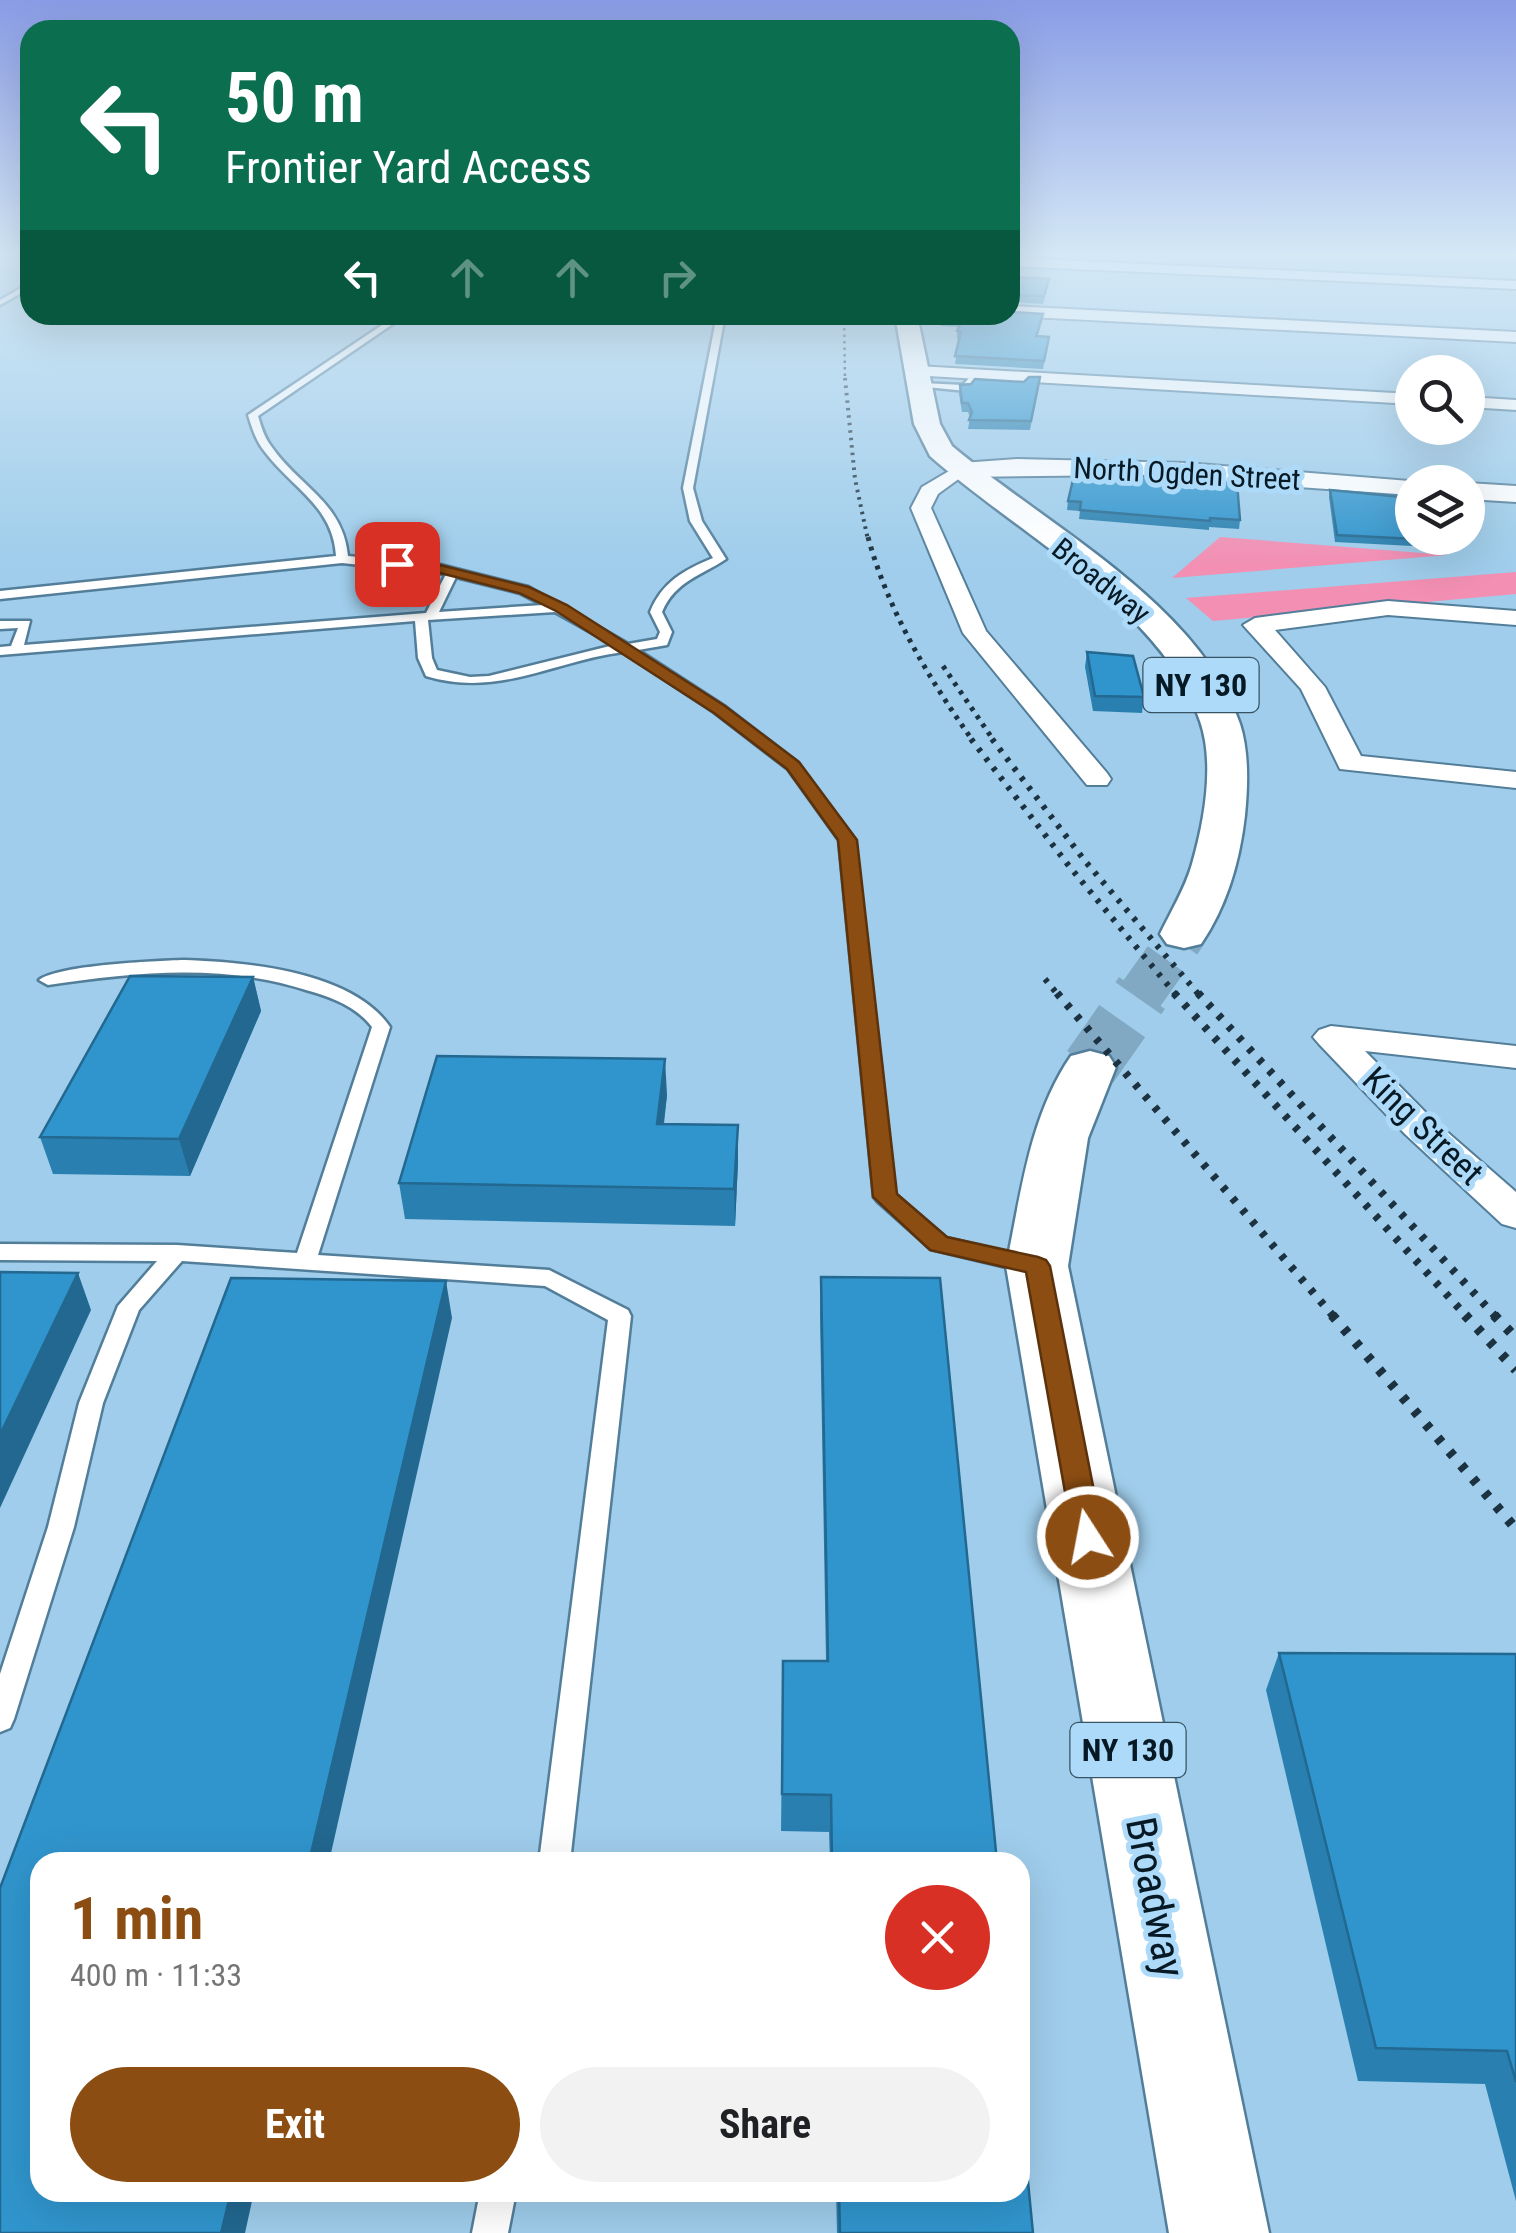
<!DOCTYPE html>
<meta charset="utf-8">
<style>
body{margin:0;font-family:"Roboto Condensed",sans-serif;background:#f2f2f2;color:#202124;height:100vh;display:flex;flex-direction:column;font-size:38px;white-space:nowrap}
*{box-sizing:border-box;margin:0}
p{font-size:32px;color:#757577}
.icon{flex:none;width:55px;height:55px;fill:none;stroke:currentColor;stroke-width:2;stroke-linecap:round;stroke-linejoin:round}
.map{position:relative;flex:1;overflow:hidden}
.sheet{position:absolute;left:30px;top:1852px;width:1000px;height:350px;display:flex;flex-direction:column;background:#fff;border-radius:30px;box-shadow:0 10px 40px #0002}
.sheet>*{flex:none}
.guide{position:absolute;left:20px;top:20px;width:1000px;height:305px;border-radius:30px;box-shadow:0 10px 40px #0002;background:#0b6e4f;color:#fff;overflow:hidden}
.tools{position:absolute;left:1395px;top:355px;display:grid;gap:20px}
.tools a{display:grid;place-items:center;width:90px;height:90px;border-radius:50%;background:#fff;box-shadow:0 10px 40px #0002;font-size:50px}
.pin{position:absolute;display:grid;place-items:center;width:85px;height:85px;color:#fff;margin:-42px;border-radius:20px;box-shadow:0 5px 15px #0006}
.me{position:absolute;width:110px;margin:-55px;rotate:349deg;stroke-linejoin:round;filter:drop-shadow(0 0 8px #0008)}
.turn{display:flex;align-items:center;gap:35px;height:210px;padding:0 40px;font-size:45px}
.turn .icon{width:130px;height:130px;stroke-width:2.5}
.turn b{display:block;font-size:70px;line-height:85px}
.lanes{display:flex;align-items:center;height:95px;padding:0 40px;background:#0003;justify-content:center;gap:50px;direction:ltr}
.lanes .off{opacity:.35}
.round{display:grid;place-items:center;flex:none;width:105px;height:105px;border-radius:52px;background:#f2f2f2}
.overview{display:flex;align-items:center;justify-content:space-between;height:170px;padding:0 40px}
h1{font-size:60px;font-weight:700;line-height:75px;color:#8c4d12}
.button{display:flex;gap:20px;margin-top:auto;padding:20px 40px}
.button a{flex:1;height:115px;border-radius:60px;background:#8c4d12;color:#fff;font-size:40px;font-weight:700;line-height:115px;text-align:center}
.button a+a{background:#f2f2f2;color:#202124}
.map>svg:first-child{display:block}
.green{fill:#f28fb3}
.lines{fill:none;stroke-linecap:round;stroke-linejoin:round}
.primary-tunnel-far1{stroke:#81a9c3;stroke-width:45;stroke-dasharray:45 22;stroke-linecap:butt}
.primary-tunnel{stroke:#81a9c3;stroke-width:56;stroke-dasharray:56 28;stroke-linecap:butt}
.service-casing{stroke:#537e9a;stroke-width:5}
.minor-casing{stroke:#537e9a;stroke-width:4}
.tertiary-casing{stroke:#537e9a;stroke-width:4}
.primary-casing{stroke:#537e9a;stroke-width:5}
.service{fill:#fff;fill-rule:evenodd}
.minor{fill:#fff;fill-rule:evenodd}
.tertiary{fill:#fff;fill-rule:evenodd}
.primary{fill:#fff;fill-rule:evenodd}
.rail-far5{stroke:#1c3240;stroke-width:2.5;stroke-dasharray:2.5 4;stroke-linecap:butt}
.rail-far4{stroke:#1c3240;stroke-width:4;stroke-dasharray:2.5 5;stroke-linecap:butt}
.rail-far3{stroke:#1c3240;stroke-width:5;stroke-dasharray:4 6;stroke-linecap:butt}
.rail-far2{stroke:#1c3240;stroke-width:6;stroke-dasharray:4 8;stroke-linecap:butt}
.rail-far1{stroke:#1c3240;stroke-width:8;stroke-dasharray:5 10;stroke-linecap:butt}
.rail{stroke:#1c3240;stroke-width:10;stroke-dasharray:6 12;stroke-linecap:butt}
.wall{fill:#2980b0}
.shaded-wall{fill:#226890}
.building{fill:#3095cd;stroke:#226890;stroke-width:2.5}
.route{fill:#8c4d12;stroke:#5b320c;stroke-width:2.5}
.labels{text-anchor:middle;stroke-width:10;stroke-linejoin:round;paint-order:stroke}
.far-street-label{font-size:30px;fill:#071924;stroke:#acdaf8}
.shield{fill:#acdaf8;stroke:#385364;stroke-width:2.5}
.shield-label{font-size:32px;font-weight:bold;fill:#071924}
.street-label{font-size:35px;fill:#071924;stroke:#acdaf8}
.near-street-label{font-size:42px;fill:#071924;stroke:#acdaf8}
</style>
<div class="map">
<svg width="1516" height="2233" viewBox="0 0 1516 2233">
<rect width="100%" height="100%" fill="#9fcdeb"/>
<!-- green -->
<g class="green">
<path d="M1220 537 1448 555 1172 578Z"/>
<path d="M1516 572V594L1213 621 1186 598Z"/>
</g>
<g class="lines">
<!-- primary-tunnel-far1 -->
<path class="primary-tunnel-far1" d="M1140 996 1184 934"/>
<!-- primary-tunnel -->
<path class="primary-tunnel" d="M1090 1067 1142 993"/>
<!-- service casing -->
<g class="service-casing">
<g id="service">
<path d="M30 283V288L0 305V300Z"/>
<path d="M397 315H406L258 416C261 426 264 437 271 446 298 486 343 502 348 556L440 565 528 587 628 644 657 639 660 632 650 612C662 582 684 570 713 558L690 521 683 488 717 315H725L693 488 702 521 726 559C701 576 675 581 662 612L672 632 667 645 638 650 724 706 798 763 855 840 895 1194 946 1238 1039 1260 1042 1265 1039 1270 1031 1273 931 1249 878 1202 874 1197 839 840 788 769 714 712 623 652C553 661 499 698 426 676L418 658 415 621 0 655V647L11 646 18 628 0 629V621H30L24 645 426 613 446 574 342 563 0 599V591L336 556C333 506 292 488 265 452 256 441 252 428 248 415ZM456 577 520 593 543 605 439 612ZM555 612 614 645 489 676 470 677 437 670 432 658 428 620Z"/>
<path d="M969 378 1004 383 999 386 973 384 967 391 916 386 921 383 963 385Z"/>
<path d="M184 960C246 962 352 971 390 1027L318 1255 549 1270 628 1310 631 1316 570 1862H539L608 1320 545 1286 182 1261 139 1310 103 1403 74 1527 14 1719 10 1728 0 1732V1674L48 1527 79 1403 118 1306 157 1261 0 1260V1244L177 1245 297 1253 372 1027C356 1006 331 997 306 990 220 963 136 972 48 985L39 980C59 965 154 961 184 960Z"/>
<path d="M480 2192H516L508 2233H472Z"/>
</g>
</g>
<!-- minor casing -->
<g class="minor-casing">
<g id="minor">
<path d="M1010 258 1516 281V289L1010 266Z"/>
<path d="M1010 306 1516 332V342L1010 316Z"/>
<path d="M917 366 1412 394V404L911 375 909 371Z"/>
<path d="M1468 397 1516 400V410L1468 407Z"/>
<path d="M961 464 971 470 938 494 931 508 986 631 1107 773 1111 779 1107 785H1087L963 633 911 508 922 487Z"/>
<path d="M1388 601 1516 611V625L1388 615 1275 630 1325 687 1361 756 1516 772V788L1340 769 1301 689 1243 625 1255 618Z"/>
<path d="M1331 1026 1516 1046V1068L1365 1051 1431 1118 1516 1192V1228L1502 1224 1405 1134 1319 1044 1313 1037 1319 1030Z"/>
</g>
</g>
<!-- tertiary casing -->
<g class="tertiary-casing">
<g id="tertiary">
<path d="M1017 459 1186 463 1422 482H1412V495L1130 475 961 477 949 470 961 463Z"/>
<path d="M1468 483 1516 486V502L1468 499Z"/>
</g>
</g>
<!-- primary casing -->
<g class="primary-casing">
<g id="primary">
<path d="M895 315H917L940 424 952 446C1044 524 1200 604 1240 724 1249 752 1248 785 1245 815 1240 860 1227 906 1201 944L1184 948 1167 944 1160 934C1171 911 1185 889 1192 864 1204 822 1215 764 1200 721 1163 609 1015 532 930 456L914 424Z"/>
<path d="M1090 1051 1109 1056 1116 1067 1088 1138 1068 1266 1269 2233H1169L1006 1266C1021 1195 1029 1117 1071 1056Z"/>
</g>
</g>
<!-- service -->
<use href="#service" class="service"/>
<!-- minor -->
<use href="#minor" class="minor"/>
<!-- tertiary -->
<use href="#tertiary" class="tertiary"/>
<!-- primary -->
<use href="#primary" class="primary"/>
<!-- rail-far5 -->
<path class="rail-far5" d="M844 315 845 380"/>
<!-- rail-far4 -->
<path class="rail-far4" d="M845 378 855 479 868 540"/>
<!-- rail-far3 -->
<g class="rail-far3">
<path d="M868 537C888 611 929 679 973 741"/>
<path d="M943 666 994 741"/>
</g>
<!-- rail-far2 -->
<g class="rail-far2">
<path d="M971 739 1069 866 1177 996"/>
<path d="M992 739 1085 861 1200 996"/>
<path d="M1045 979 1059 996"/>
</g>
<!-- rail-far1 -->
<g class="rail-far1">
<path d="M1057 993 1334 1317"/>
<path d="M1174 993 1467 1317"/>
<path d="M1198 993 1496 1317"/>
</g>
<!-- rail -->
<g class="rail">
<path d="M1332 1315 1516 1529"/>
<path d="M1465 1315 1516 1370"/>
<path d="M1494 1315 1516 1338"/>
</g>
</g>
<!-- wall -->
<g class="wall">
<path d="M1010 277 1048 287 1043 304 1010 302Z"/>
<path d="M1010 312 1042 321 1038 336 1049 337 1043 369 955 364 959 340 957 339V331L959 327 941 326 938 315H1010Z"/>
<path d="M1040 377 1030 430 968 429 970 417 968 412H962L959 394 960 385 1024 382Z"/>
<path d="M1330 490 1434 540 1432 547 1335 542 1329 497Z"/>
<path d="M1068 501 1240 520 1239 529 1209 527V530L1079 519 1080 511 1067 510Z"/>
<path d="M1087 652 1144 697 1142 713 1093 711 1085 667Z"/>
<path d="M253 977 261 1011 190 1176 53 1174 40 1137Z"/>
<path d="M667 1095 664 1124 738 1125V1162L735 1226 405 1219 399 1183Z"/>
<path d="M821 1277 997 1862H830L829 1832 781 1831 783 1661H826L820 1314Z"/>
<path d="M1279 1653 1516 1654V2201L1485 2084 1358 2081 1266 1690Z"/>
<path d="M836 2192H1020L1033 2233H837Z"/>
</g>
<!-- shaded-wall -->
<g class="shaded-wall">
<path d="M253 977 261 1011 190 1176 179 1139Z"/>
<path d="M665 1059 667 1095 659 1160 657 1124Z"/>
<path d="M738 1125V1162L735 1226 734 1189Z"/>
<path d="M78 1273 91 1310 0 1508V1435Z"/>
<path d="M446 1281 452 1318 329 1862H309Z"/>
<path d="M231 2192H254L245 2233H221Z"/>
</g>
<!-- building -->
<g class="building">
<path d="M1010 277 1049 279 1044 296 1010 295Z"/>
<path d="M1010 310V312L1043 314 1036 336 1049 337 1044 361 955 356 961 332 957 331 963 319 941 318V315H1010Z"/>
<path d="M1029 377H1040L1031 421 969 420 972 412 968 403H962L960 385 971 384 975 379 1024 382Z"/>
<path d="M1075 471 1237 483 1240 520 1210 518V521L1080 510 1081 502 1068 501Z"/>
<path d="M1330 490 1412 498V538H1433L1434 540 1337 535Z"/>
<path d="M1087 652 1133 656 1144 697 1095 696Z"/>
<path d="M130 976 253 977 179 1139 40 1137Z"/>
<path d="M437 1056 665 1059 657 1124 738 1125 734 1189 399 1183Z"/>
<path d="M0 1272 78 1273 0 1435Z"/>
<path d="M821 1277 940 1278 997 1862H832L831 1795 782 1794 783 1661H828Z"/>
<path d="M231 1278 446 1281 309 1862H40V2192H231L221 2233H0V1888Z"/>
<path d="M1279 1653 1516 1654V2082L1507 2051 1376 2048Z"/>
<path d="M1020 2099 1033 2233H840L839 2192H1020Z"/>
</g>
<!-- sky -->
<linearGradient id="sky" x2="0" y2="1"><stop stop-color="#899ce5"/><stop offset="0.45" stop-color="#d4e8f6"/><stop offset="1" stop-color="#d4e8f6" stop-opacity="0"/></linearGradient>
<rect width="1516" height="565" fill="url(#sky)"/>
<!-- route -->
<path class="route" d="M397 560 440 565 529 587 567 605 725 706 799 762 857 840 897 1194 947 1237 1038 1257 1046 1260 1050 1266 1103 1537 1099 1546 1088 1549 1078 1546 1073 1537 1026 1272 930 1250 873 1197 838 840 787 769 714 713 556 611 519 593 440 573 392 567V562Z"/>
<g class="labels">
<!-- far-street labels -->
<g class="far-street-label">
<text transform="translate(1187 474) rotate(3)" y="10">North Ogden Street</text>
<text transform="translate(1101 581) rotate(39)" y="10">Broadway</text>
</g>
<!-- shield labels -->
<g class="shield">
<rect x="1143.5" y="658" width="115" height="54" rx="8"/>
<rect x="1070.5" y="1723" width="115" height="54" rx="8"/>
</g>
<g class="shield-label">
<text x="1201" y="696">NY 130</text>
<text x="1128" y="1761">NY 130</text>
</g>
<!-- street labels -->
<g class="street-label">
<text transform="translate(1423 1126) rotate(44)" y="12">King Street</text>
</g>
<!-- near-street labels -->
<g class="near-street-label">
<text transform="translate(1156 1897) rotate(79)" y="15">Broadway</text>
</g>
</g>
</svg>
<div class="tools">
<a><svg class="icon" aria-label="search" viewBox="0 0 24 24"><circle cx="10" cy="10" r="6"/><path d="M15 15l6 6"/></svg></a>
<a><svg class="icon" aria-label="layers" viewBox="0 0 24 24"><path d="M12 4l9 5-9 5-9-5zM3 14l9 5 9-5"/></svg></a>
</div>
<div class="pin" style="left:397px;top:564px;background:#d93025"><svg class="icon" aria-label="arrive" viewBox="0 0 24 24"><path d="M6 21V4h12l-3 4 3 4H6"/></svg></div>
<svg class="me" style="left:1088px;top:1537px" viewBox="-20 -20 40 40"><circle r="17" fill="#8c4d12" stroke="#fff" stroke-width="3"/><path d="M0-11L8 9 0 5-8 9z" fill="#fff"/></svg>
<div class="guide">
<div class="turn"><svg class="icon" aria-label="left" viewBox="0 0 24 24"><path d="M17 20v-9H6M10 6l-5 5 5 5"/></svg><div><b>50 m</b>Frontier Yard Access</div></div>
<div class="lanes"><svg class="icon" aria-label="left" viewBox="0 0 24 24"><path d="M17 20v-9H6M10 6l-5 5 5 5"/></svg><svg class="icon off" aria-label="ahead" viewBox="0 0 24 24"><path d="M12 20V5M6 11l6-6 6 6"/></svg><svg class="icon off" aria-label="ahead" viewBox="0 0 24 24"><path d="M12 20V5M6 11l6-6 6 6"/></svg><svg class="icon off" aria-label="right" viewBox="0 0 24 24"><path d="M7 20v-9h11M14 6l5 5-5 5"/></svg></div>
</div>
<section class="sheet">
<div class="overview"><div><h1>1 min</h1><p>400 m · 11:33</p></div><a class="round" style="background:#d93025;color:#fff"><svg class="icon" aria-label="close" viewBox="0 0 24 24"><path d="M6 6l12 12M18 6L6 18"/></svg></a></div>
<div class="button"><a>Exit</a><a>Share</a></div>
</section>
</div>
